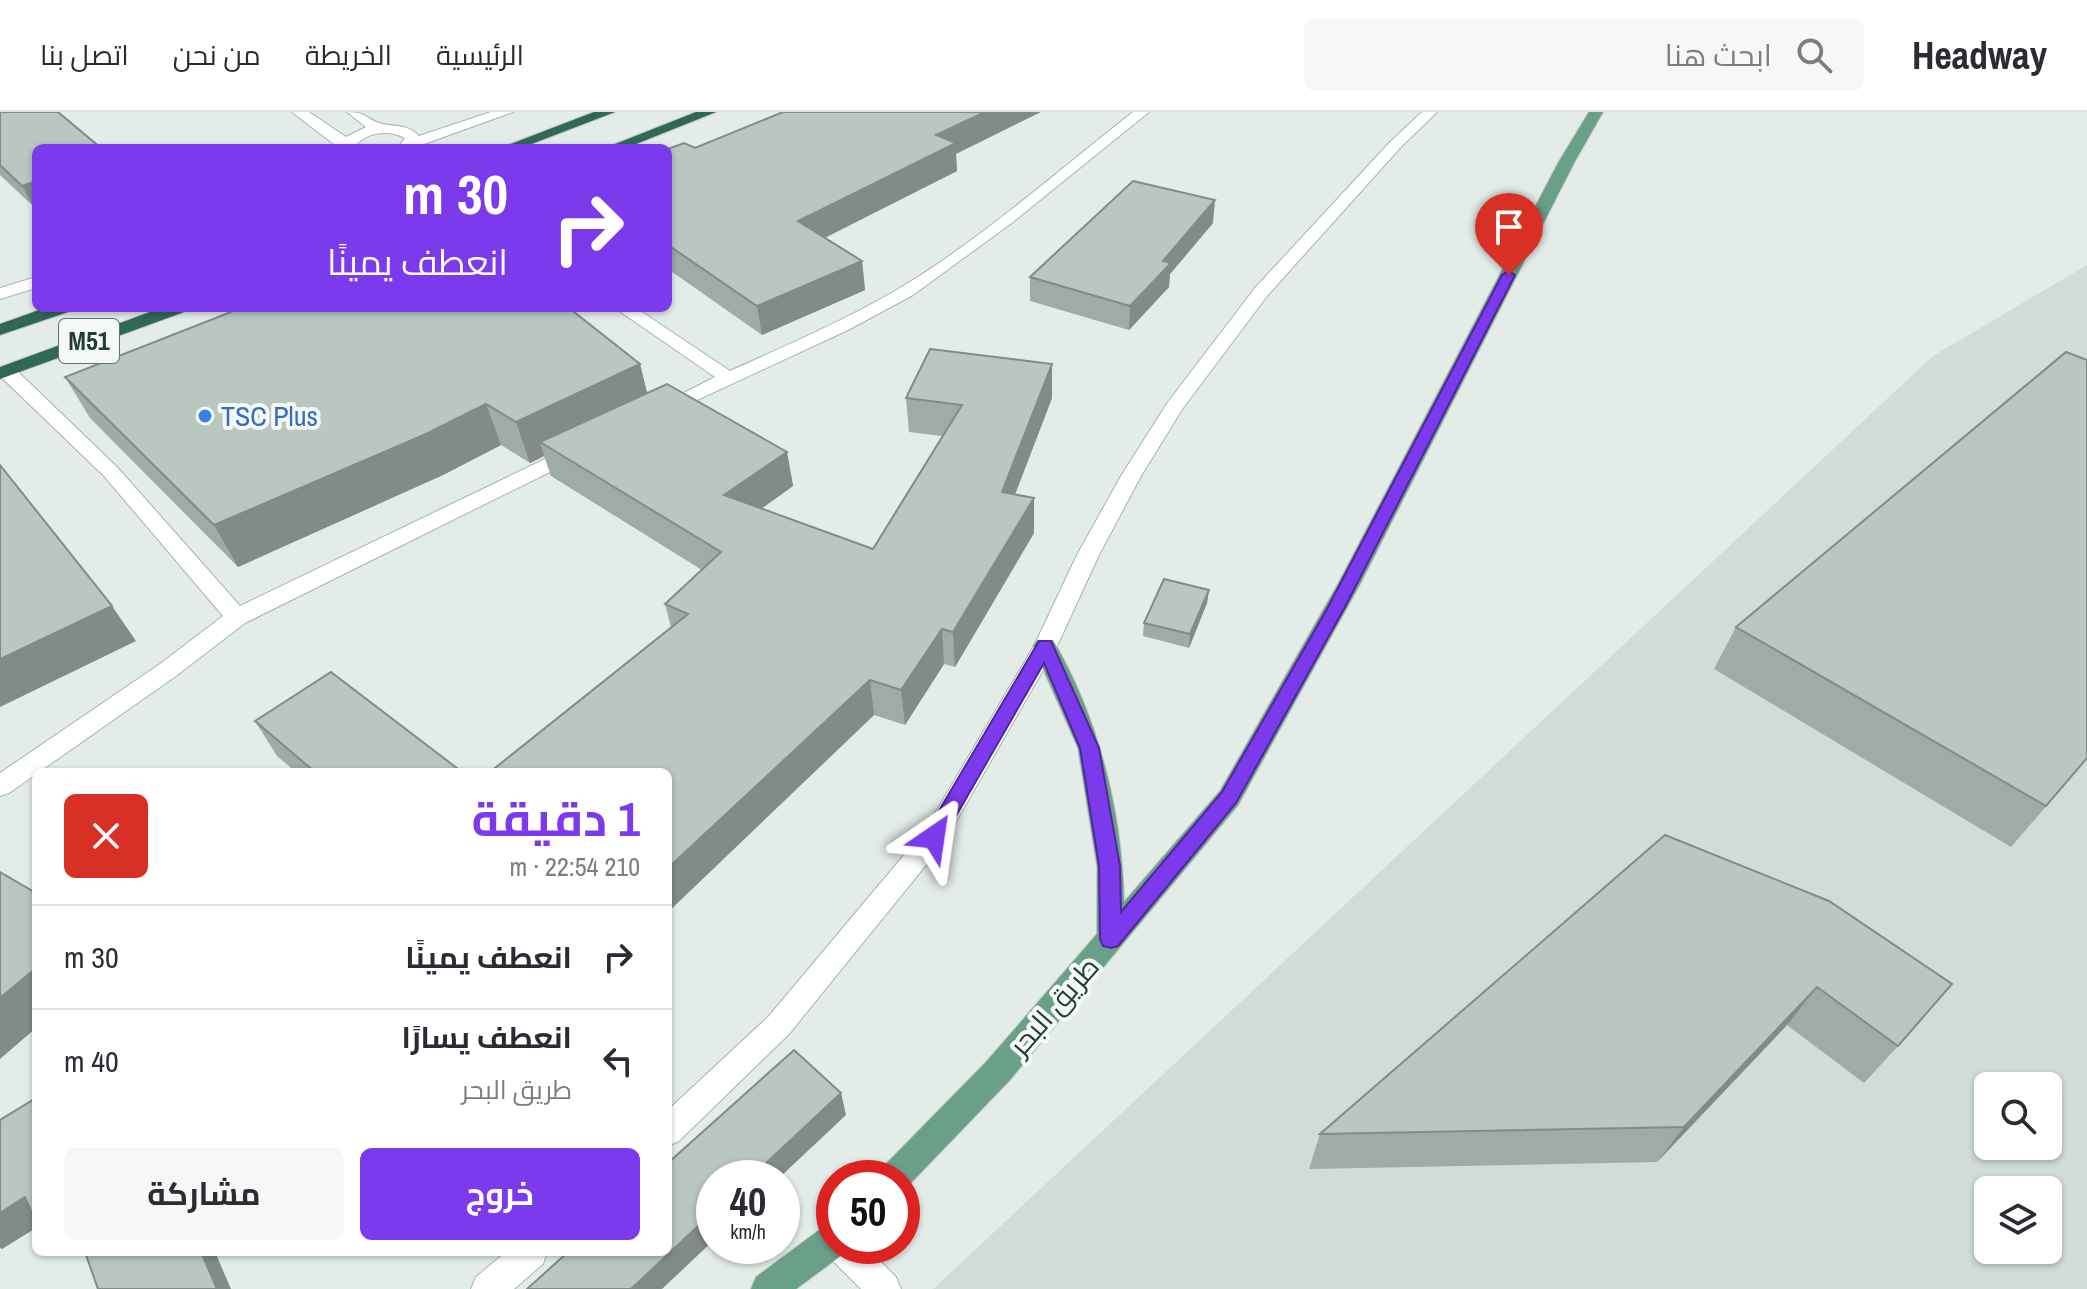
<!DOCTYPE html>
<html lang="ar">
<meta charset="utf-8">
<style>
body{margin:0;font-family:"Archivo Narrow",Cairo,sans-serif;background:#f7f7f7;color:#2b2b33;direction:rtl;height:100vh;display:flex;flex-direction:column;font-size:30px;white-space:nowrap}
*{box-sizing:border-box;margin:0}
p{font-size:26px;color:#7c7c81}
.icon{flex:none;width:44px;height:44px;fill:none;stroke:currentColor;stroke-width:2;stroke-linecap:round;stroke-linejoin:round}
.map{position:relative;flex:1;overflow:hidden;direction:ltr}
.sheet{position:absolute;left:32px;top:656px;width:640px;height:488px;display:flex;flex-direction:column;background:#fff;border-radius:12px;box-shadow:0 2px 6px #0004;direction:rtl}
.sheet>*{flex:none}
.hud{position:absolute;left:32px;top:32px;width:640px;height:168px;border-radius:12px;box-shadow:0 2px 6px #0004;direction:rtl;background:#7c3aed;color:#fff;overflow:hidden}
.buttons{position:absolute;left:1974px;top:960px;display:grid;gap:16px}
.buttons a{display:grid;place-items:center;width:88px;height:88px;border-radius:12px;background:#fff;box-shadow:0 2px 6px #0004;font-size:40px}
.speed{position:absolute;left:696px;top:1048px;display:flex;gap:16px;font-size:40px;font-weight:700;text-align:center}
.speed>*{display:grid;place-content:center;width:104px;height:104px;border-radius:50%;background:#fff;box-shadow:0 2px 6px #0004;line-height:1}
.speed small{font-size:20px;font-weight:400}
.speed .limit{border:12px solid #d22;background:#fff;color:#111}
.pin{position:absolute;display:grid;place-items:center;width:68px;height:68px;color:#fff;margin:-82px -34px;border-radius:50% 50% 50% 0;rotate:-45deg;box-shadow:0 0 8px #0007}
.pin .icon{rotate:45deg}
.me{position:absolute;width:88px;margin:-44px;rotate:32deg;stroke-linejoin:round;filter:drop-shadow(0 0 6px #0008)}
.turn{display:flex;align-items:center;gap:28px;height:168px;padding:0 32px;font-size:36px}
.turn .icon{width:104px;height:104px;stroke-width:2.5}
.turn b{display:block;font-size:56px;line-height:68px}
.round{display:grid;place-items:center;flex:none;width:84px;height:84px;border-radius:12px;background:#f7f7f7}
.summary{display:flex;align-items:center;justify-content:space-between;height:136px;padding:0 32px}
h1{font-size:48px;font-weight:700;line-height:60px;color:#7c3aed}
.primary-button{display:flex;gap:16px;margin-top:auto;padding:16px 32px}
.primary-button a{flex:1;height:92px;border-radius:12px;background:#7c3aed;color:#fff;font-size:32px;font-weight:700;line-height:92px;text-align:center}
.primary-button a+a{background:#f7f7f7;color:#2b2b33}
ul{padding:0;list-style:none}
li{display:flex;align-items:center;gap:24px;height:104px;padding:0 32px;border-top:2px solid #e1e1e2}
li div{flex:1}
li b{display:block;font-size:30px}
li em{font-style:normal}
header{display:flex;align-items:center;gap:48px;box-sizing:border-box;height:112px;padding:0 40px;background:#fff;border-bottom:2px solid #e1e1e2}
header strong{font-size:38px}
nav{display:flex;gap:44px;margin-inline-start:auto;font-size:28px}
.search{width:560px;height:72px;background:#f7f7f7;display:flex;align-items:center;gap:20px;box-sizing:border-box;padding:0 28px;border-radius:12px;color:#7c7c81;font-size:30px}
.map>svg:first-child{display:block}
.built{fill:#d2dcd6;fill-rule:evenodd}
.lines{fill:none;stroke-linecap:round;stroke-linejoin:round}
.lane-casing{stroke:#a6b4ad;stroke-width:2}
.street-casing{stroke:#a6b4ad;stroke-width:2}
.secondary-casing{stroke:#a2b7ad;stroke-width:2}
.primary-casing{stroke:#c2c9c6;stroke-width:2}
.highway-casing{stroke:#c2c9c6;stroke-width:2}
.lane{fill:#fff;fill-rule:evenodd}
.street{fill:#fff;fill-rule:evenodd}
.secondary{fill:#fff;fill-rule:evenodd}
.primary{fill:#6a9f8a;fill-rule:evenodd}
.highway{fill:#316855;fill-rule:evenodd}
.wall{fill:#9faba5}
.shaded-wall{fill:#828b86}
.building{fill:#b9c7c0;stroke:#828b86;stroke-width:2}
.route{fill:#7c3aed;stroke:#51269a;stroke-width:2}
.shop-dot{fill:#3f7fe0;stroke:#f4f9f6;stroke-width:3}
.labels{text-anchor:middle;stroke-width:8;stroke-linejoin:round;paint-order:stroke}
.shield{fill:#f4f9f6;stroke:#62756e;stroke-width:2}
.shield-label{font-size:26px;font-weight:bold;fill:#243d33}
.shop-label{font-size:28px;fill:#366cbe;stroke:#f4f9f6;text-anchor:start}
.street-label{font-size:28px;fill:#243d33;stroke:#f4f9f6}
</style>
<header>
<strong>Headway</strong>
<div class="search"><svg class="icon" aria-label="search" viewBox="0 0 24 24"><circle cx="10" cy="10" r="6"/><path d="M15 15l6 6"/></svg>ابحث هنا</div>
<nav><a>الرئيسية</a><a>الخريطة</a><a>من نحن</a><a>اتصل بنا</a></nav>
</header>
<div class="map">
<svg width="2087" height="1177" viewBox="0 0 2087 1177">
<rect width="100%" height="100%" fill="#e3ece7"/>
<!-- built -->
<path class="built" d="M2087 153V1177H933L1933 244ZM1988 974H2048V1034H1988ZM1988 1078H2048V1138H1988Z"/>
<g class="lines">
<!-- lane casing -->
<g class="lane-casing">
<path id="lane" d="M834 1121V1134H865L896 1165 901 1177H861L830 1146 826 1134Z"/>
</g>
<!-- street casing -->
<g class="street-casing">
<g id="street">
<path d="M1133 0H1149L1013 110 913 183 848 218 667 302 660 304 650 298 715 265 615 196H636L730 259C787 233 846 208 900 176 980 128 1059 58 1133 0Z"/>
<path d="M6 253 13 255 118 356 240 494 570 335 577 333 587 339 584 343 245 511 176 564 9 681 0 684V661L160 552 223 504 104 364 0 264V255Z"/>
</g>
</g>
<!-- secondary casing -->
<g class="secondary-casing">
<g id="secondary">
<path d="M292 0H309L346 25 366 15 347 0C369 0 367 9 383 12 396 15 408 12 419 24L491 0H513L413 36H398L405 26C387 17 366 20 353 36H339Z"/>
<path d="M1422 0H1437L1400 36 1267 184 1183 296 1141 364 1099 443 1057 534 943 732 789 922 679 1029 668 1034V998L769 904 925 718 1034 534 1077 443 1121 364 1168 290 1255 176 1390 30Z"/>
<path d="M36 165V176L0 187V176Z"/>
<path d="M506 1140H547L543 1152 514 1177H471L476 1165Z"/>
</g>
</g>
<!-- primary casing -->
<g class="primary-casing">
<g id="primary">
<path d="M1589 0H1603L1574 51 1360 472 1238 693 1009 969 905 1077 902 1078V1066H878L883 1055 987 949 1097 822V754L1078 636 1033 534 1037 528H1053C1099 607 1122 700 1124 790L1220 679 1338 472 1558 51Z"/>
<path d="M834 1112V1134H848L846 1140 796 1177H751L756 1165 822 1116Z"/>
</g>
</g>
<!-- highway casing -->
<g class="highway-casing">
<g id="highway">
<path d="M594 0H615L521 36H500Z"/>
<path d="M696 0H716L626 36H605Z"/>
<path d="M45 196H71L68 200 0 223V212Z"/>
<path d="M161 196H187L184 200 0 267V255Z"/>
</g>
</g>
<!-- lane -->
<use href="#lane" class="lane"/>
<!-- street -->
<use href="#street" class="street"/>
<!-- secondary -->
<use href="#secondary" class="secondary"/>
<!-- primary -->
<use href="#primary" class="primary"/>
<!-- highway -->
<use href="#highway" class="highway"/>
</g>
<!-- wall -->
<g class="wall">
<path d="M0 0 34 95 0 63Z"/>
<path d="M695 36 956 42 957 59 825 126 862 149 865 178 762 223 668 157V37Z"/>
<path d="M1213 111 1170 162 1169 175 1129 218 1030 189V165Z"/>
<path d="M640 252 647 281 787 340 793 374 762 396 873 437 942 324 909 320 906 286 1052 252V286L1015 382 1034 421 955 555 944 552 905 613 874 603 668 800V660L671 515 665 492 702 458 551 364 544 344 530 351 501 333 443 363 238 455 90 306 65 265Z"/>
<path d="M1209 478 1207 491 1189 536 1143 524 1144 511Z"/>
<path d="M1736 515 2087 647 2011 735 1714 557Z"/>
<path d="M255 609 462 660H296L277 644Z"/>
<path d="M1665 723 1898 934 1864 971 1787 913 1657 1050 1309 1057 1320 1022Z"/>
</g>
<!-- shaded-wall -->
<g class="shaded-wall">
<path d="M985 0H1041L956 42 957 59 802 137 798 109 936 23Z"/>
<path d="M36 69V95H34L22 74Z"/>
<path d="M1215 88 1213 111 1170 162 1169 175 1129 218 1130 194 1163 149Z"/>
<path d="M862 149 865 178 762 223 757 194Z"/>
<path d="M640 252 650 293 540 330 544 344 530 351 516 310Z"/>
<path d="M1052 252V286L1003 414 1002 380Z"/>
<path d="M486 292 501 333 443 363 238 455 214 413Z"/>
<path d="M787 340 793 374 732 418 724 383Z"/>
<path d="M1034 386V421L955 555 953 520Z"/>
<path d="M1209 478 1207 491 1189 536 1190 522Z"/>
<path d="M112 494 136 529 0 595V547Z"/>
<path d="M942 517 944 552 905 613 901 578Z"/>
<path d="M870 568 874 603 668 800V756Z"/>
<path d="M36 856V916L0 947V886Z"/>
<path d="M1817 875 1787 913 1657 1050 1684 1015Z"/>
<path d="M841 981 846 1003 779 1066H750Z"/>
<path d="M25 1085 36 1094V1116L2 1137 0 1136V1101Z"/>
<path d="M714 1099V1128L662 1177H631Z"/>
<path d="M201 1140H215L231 1177H216Z"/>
</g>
<!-- building -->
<g class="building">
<path d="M0 0H58L101 36H36V69L22 74 0 53Z"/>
<path d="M783 0H985L936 23 956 31 798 109 862 149 757 194 668 133V37L684 31 695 36Z"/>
<path d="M1133 69 1215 88 1163 149 1171 151 1130 194 1030 165Z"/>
<path d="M241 196H569L640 252 516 310 486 292 426 322 214 413 65 265Z"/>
<path d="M930 237 1052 252 1002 380 1034 386 953 520 942 517 901 578 870 568 668 756V660H490L688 502 665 492 721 440 540 330 667 272 787 340 724 383 873 437 962 293 906 286Z"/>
<path d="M2066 240 2087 248V646L2046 694 1736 515Z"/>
<path d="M0 353 112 494 0 547Z"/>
<path d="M1164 467 1209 478 1190 522 1144 511Z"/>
<path d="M331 560 462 660H315L255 609Z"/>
<path d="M1665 723 1829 789 1952 872 1898 934 1817 875 1684 1015 1320 1022Z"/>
<path d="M0 760 36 781V856L0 886Z"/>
<path d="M794 938 841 981 750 1066H714V1099L631 1177H527L568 1140H668V1051Z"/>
<path d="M33 988 36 993V1096L31 1099 25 1085 0 1101V1008Z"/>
<path d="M85 1140H201L217 1177H98Z"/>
</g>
<!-- route -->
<path class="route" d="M1509 159 1515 163 1345 495 1236 691 1118 834 1111 836 1103 834 1100 827 1099 754 1080 636 1044 551 941 730H927L924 725 927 719 1039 529H1051L1099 636 1120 754 1121 800 1222 680 1328 495 1502 163Z"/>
<!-- markers -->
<circle class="shop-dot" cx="205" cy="304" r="8"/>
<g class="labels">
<!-- shield labels -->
<rect class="shield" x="59" y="207" width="60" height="44" rx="6"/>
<g class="shield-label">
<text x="89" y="238">M51</text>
</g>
<!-- shop labels -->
<g class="shop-label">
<text x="221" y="314">TSC Plus</text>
</g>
<!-- street labels -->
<g class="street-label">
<text transform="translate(1054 894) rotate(-49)" y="10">طريق البحر</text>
</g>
</g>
</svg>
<div class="buttons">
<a><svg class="icon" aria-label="search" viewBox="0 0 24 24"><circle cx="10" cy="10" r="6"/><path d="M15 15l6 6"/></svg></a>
<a><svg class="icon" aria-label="layers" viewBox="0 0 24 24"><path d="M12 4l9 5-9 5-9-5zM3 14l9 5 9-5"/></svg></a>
</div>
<div class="speed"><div>40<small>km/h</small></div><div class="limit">50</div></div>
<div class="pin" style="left:1509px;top:163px;background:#d93025"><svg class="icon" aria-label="arrive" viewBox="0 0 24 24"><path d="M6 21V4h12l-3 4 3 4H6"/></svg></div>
<svg class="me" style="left:934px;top:725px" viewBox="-20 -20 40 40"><path d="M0-17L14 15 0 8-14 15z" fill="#7c3aed" stroke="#fff" stroke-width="4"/></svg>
<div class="hud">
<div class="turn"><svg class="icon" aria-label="right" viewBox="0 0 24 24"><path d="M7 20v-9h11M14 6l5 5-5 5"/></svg><div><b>30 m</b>انعطف يمينًا</div></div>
</div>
<section class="sheet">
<div class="summary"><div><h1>1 دقيقة</h1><p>210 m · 22:54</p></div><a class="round" style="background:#d93025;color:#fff"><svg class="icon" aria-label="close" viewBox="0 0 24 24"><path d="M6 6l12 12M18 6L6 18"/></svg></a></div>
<ul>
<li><svg class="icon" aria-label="right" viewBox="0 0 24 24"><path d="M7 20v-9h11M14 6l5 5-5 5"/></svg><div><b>انعطف يمينًا</b></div><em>30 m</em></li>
<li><svg class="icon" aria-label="left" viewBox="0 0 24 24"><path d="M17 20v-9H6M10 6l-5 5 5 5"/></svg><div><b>انعطف يسارًا</b><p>طريق البحر</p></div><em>40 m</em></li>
</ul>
<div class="primary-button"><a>خروج</a><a>مشاركة</a></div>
</section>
</div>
